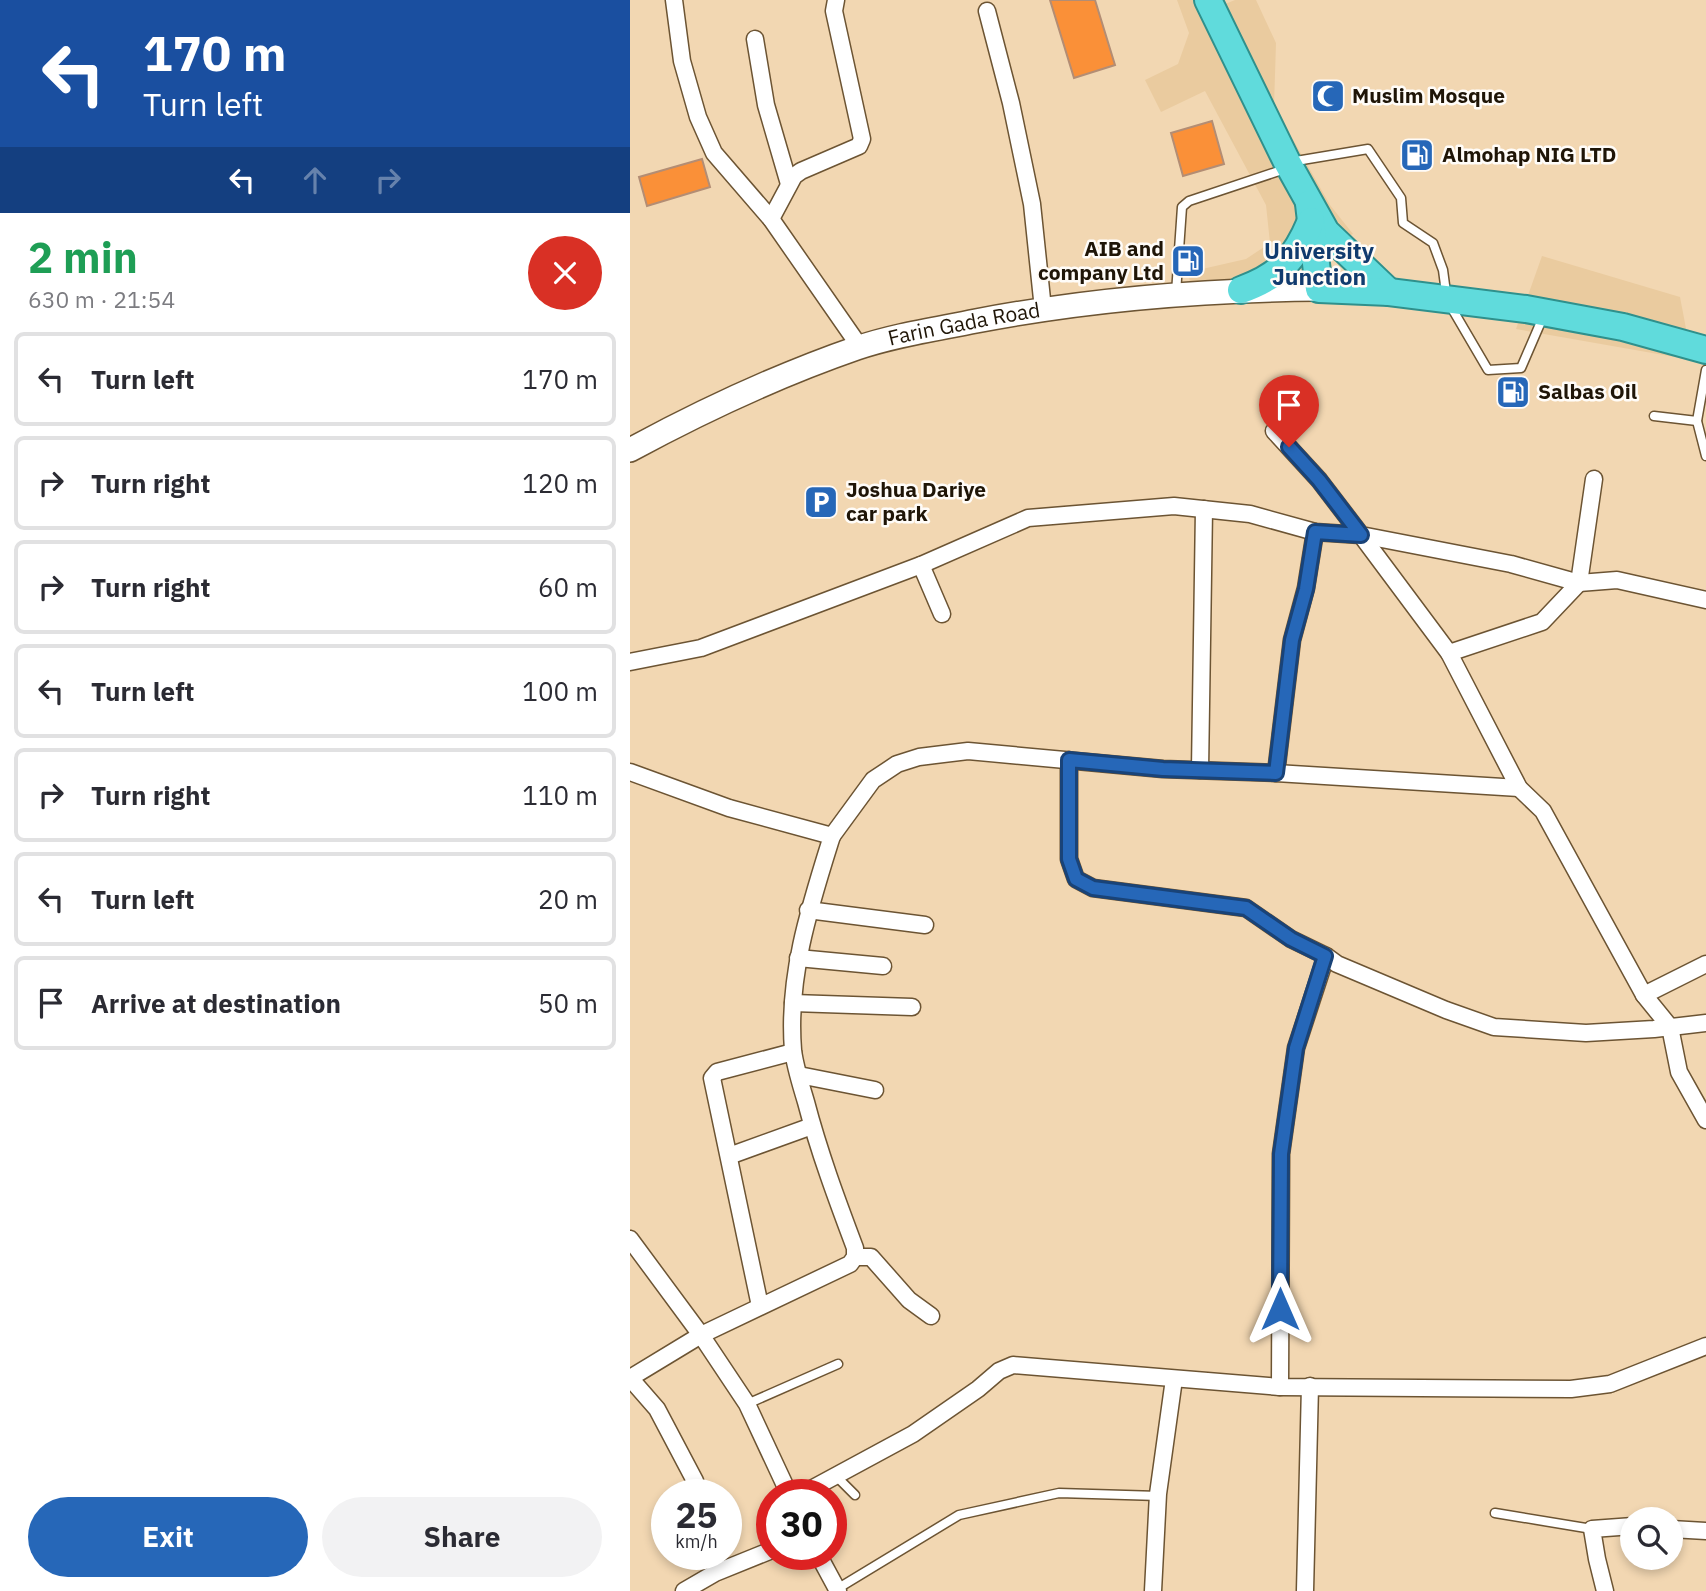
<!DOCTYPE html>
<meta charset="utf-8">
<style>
body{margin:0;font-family:"IBM Plex Sans",sans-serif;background:#f2f2f3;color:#2b2b33;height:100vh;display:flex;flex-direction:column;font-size:26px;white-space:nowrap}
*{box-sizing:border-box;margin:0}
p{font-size:23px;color:#7c7c81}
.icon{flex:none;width:38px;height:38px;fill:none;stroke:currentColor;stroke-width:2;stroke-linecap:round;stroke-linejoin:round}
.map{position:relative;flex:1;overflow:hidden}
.side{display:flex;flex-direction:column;background:#fff;width:630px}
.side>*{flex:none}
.guide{background:#1a4fa0;color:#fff;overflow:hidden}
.fabs{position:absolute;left:990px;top:1507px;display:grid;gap:14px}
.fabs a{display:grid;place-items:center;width:63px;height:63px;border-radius:50%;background:#fff;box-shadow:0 4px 10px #0003;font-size:35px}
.speed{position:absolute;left:21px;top:1479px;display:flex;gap:14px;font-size:35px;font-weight:700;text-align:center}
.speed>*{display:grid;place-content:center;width:91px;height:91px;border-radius:50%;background:#fff;box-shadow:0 4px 10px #0003;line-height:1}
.speed small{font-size:18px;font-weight:400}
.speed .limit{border:10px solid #d22;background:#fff;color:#111}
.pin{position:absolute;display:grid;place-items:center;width:60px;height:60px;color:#fff;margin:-72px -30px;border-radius:50% 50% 50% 0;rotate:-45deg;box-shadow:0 0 7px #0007}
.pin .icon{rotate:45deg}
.me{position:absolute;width:77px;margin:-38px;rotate:0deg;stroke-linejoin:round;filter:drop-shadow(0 0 5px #0008)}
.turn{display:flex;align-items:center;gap:24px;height:147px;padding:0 28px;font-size:32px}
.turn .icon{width:91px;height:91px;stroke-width:2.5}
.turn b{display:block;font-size:49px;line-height:60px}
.lanes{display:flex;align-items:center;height:66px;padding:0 28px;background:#0003;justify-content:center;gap:35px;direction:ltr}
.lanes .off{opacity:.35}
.round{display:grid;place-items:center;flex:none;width:74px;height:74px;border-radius:37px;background:#f2f2f3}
.overview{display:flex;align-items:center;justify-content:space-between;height:119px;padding:0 28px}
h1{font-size:42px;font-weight:700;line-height:52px;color:#1e9e55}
.primary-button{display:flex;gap:14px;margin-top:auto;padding:14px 28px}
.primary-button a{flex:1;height:80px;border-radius:42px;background:#2667b8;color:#fff;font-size:28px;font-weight:700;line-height:80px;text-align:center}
.primary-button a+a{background:#f2f2f3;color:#2b2b33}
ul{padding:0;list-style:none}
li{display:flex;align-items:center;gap:21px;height:94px;margin:0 14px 10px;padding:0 14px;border:4px solid #e1e1e2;border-radius:10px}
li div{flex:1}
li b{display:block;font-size:26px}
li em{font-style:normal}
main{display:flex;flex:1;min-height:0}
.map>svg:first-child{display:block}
.built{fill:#eacb9f}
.building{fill:#fa9038;stroke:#b38d74;stroke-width:2}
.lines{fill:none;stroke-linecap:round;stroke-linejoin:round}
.service-casing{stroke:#6c5433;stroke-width:11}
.minor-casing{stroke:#6c5433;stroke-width:19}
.secondary-casing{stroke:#6c5433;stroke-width:26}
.trunk-casing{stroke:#2f908c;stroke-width:30}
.service{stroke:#fff;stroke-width:8}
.minor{stroke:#fff;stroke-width:16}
.secondary{stroke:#fff;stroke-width:23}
.trunk{stroke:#60dbdc;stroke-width:26}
.route-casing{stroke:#194378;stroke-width:18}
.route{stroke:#2667b8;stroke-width:12}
.labels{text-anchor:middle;stroke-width:5;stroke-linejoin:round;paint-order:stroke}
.poi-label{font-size:21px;font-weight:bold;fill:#1f1507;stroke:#fffcf8;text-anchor:start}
.street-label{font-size:21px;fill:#1f1507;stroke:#fffcf8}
.neighbourhood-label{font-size:23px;font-weight:bold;fill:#113b6e;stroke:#fffcf8}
</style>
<main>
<section class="side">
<div class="guide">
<div class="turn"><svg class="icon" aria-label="left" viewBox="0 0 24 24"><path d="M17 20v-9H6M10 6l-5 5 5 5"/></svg><div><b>170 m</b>Turn left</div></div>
<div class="lanes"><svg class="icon" aria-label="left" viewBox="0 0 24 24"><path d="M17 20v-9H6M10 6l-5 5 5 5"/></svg><svg class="icon off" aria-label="ahead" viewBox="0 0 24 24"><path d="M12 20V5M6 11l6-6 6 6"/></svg><svg class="icon off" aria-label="right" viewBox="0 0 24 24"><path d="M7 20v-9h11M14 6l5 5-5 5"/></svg></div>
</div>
<div class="overview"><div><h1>2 min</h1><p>630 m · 21:54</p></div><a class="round" style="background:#d93025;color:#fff"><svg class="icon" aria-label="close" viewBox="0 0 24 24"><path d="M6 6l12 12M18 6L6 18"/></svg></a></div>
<ul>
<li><svg class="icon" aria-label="left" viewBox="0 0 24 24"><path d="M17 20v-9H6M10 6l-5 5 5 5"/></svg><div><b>Turn left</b></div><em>170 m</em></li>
<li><svg class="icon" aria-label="right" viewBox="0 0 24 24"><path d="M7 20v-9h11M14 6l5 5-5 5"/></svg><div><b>Turn right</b></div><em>120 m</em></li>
<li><svg class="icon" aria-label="right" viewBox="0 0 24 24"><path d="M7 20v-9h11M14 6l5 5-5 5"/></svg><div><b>Turn right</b></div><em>60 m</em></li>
<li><svg class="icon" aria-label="left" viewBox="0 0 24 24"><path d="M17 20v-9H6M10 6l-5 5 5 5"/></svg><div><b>Turn left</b></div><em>100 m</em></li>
<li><svg class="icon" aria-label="right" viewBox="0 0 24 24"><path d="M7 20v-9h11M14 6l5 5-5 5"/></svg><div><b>Turn right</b></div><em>110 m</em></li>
<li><svg class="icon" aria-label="left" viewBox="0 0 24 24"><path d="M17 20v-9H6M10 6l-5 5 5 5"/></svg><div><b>Turn left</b></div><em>20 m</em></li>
<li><svg class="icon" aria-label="arrive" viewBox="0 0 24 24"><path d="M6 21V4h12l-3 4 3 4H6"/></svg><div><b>Arrive at destination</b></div><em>50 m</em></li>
</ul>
<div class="primary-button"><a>Exit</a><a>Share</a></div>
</section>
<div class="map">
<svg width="1076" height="1591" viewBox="0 0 1076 1591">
<rect width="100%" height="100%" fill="#f2d7b2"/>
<!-- built -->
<g class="built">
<path d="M547 0H587L590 6 605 0H626L646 43 644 106 700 205 723 234 619 282 560 286 559 272 616 259 640 243 636 205 575 91 531 112 515 80 548 64 559 33Z"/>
<path d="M912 256 1050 297 1062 360 886 329Z"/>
</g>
<!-- building -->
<g class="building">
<path d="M420 0H465L485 65 444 78Z"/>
<path d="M582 121 594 164 553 176 541 133Z"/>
<path d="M72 159 80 187 17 206 9 177Z"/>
</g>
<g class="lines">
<!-- service casing -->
<g class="service-casing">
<g id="service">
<path d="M660 162 738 149 771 198 773 223 803 243 813 270 817 300 858 370 891 368 913 317"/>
<path d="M546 293 552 207 559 201 658 168"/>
<path d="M1076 370 1067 421 1076 456"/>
<path d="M1024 416 1067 421"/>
<path d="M117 1404 208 1364"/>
<path d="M206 1476 225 1495"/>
<path d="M865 1513 962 1529"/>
<path d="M207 1589 329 1515 429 1493 529 1496"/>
</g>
</g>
<!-- minor casing -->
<g class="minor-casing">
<g id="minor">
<path d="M44 0 52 61 68 117 84 153 141 219 230 347"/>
<path d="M357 11 381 103 402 204 413 309"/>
<path d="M125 39 136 105 159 184"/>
<path d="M141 219 164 176 171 171 229 146 232 139 204 11 206 0"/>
<path d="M644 431 689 480 731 535 881 564 949 583 987 580 1076 600"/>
<path d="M291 565 312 614"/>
<path d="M819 653 912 622 949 583 964 479"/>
<path d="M0 662 71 648 291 565 398 518 544 506 620 514 685 532 731 535 819 653 889 788 913 811 1014 995 1040 1027 1049 1072 1076 1120"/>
<path d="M439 760V859L446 879 463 888 616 908 661 939 696 956 707 964 816 1010 864 1027 956 1033 1024 1029 1076 1023"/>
<path d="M570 770 574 509"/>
<path d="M0 772 99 808 202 836C180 906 157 976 163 1050 165 1067 171 1085 176 1102 189 1152 207 1200 225 1248V1257L220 1264 71 1335 0 1378"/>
<path d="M646 773 662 640 676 588 685 532"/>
<path d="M202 836 243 780 267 764 289 757 338 751 533 769 646 773 889 788"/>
<path d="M178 910 295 925"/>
<path d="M168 958 253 966"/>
<path d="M1014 995 1076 964"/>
<path d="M163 1003 282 1007"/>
<path d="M169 1075 245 1090"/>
<path d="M99 1156 182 1126"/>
<path d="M0 1239 71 1335 117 1404 159 1494"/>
<path d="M225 1257H241L279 1300 301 1316"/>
<path d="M130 1306 82 1078 87 1072 163 1052"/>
<path d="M0 1378 27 1409 65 1481"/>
<path d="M650 1387 651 1154 666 1048 696 956"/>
<path d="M172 1494 283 1434 348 1389 369 1371 383 1365 650 1387 941 1389 980 1384 1076 1346"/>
<path d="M1041 1529 1076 1531"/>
<path d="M188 1554 208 1591"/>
<path d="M54 1591 85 1573 142 1550"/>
<path d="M523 1591 528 1494 544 1379"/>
<path d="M675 1591 680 1386"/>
<path d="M975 1591 967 1559 962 1529 1003 1526"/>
</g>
</g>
<!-- secondary casing -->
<g class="secondary-casing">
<g id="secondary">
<path id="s1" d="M0 450C72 411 149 375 227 348 265 335 307 329 346 321 460 299 574 290 689 289"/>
</g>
</g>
<!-- trunk casing -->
<g class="trunk-casing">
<g id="trunk">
<path d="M578 0 657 162 696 232 759 292"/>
<path d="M679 204 689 289 759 292 896 309 993 327 1076 350"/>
<path d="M611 290C650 276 665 259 681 221"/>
</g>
</g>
<!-- service -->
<use href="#service" class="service"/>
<!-- minor -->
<use href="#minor" class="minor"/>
<!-- secondary -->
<use href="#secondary" class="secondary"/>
<!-- trunk -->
<use href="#trunk" class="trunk"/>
</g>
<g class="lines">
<!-- route casing -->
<g class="route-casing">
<path id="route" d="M650 1309 651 1154 666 1048 695 956 661 939 616 908 463 888 446 879 439 859V760L533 769 646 773 662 640 676 589 685 532 731 535 689 480 659 447"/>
</g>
<!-- route -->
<use href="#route" class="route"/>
</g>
<!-- icons -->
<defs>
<g id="mosque-square" transform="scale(1.75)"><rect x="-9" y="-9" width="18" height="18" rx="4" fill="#2667b8" stroke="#fffcf8"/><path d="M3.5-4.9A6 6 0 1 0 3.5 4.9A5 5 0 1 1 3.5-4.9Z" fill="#fff"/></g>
<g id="fuel-square" transform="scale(1.75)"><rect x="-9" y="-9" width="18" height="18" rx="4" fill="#2667b8" stroke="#fffcf8"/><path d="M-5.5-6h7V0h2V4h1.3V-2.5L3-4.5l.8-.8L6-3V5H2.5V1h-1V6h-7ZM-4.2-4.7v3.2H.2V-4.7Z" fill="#fff"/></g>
<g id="parking-square" transform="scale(1.75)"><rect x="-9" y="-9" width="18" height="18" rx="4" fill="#2667b8" stroke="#fffcf8"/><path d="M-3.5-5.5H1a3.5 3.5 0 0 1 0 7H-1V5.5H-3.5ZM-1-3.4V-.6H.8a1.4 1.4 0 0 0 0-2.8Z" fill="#fff"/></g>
</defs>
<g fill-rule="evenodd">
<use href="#mosque-square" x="698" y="96"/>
<use href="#fuel-square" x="787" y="155"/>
<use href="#fuel-square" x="558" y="261"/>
<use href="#fuel-square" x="883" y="392"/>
<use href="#parking-square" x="191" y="502"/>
</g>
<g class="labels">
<!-- poi labels -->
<g class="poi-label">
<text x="722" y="103">Muslim Mosque</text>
<text x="812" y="162">Almohap NIG LTD</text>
<text x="534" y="256" text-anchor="end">AIB and<tspan x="534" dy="24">company Ltd</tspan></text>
<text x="908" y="399">Salbas Oil</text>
<text x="216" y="497">Joshua Dariye<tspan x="216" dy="24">car park</tspan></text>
</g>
<!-- street labels -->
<g class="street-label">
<text dy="7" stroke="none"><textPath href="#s1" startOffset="359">Farin Gada Road</textPath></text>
</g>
<!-- neighbourhood labels -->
<g class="neighbourhood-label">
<text x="689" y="259">University<tspan x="689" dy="26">Junction</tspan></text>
</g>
</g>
</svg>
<div class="fabs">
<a><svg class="icon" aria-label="search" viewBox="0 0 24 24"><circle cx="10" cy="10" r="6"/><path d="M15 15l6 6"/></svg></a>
</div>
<div class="speed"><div>25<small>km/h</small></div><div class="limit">30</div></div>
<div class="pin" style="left:659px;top:447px;background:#d93025"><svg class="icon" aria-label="arrive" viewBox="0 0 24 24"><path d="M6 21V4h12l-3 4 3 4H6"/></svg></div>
<svg class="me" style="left:650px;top:1309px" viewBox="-20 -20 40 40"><path d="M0-17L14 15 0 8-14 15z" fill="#2667b8" stroke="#fff" stroke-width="4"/></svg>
</div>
</main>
